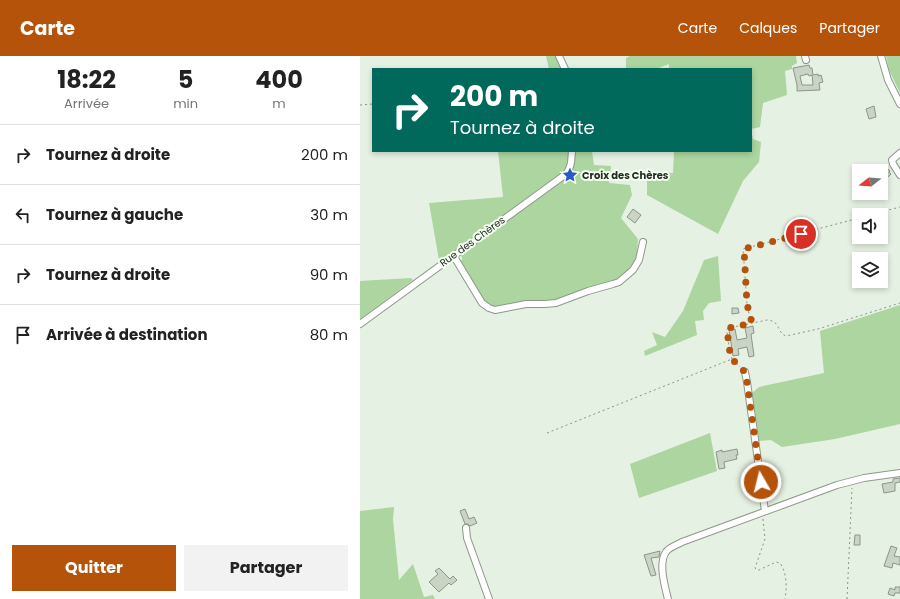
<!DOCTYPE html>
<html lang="fr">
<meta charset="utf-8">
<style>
body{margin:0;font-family:Poppins,sans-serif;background:#f2f2f2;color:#222;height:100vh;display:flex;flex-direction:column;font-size:15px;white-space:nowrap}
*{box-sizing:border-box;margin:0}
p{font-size:13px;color:#767676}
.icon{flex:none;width:22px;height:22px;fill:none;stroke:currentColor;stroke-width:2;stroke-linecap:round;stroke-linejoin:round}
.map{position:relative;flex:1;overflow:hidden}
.sheet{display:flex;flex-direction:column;background:#fff;width:360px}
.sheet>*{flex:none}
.hud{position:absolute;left:12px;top:12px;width:380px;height:84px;border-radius:0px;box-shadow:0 2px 6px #0003;background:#00695c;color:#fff;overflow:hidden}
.needle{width:26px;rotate:253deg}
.tools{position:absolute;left:492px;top:108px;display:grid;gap:8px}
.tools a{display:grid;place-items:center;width:36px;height:36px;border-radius:0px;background:#fff;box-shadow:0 2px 6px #0003;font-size:20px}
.pin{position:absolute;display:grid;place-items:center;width:34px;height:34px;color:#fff;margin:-17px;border:2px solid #fff;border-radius:50%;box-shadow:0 1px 4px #0007}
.me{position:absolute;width:44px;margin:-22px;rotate:352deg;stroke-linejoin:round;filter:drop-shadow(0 0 3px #0008)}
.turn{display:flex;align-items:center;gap:14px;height:84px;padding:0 12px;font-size:18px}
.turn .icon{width:52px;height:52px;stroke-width:2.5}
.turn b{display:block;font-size:28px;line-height:34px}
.eta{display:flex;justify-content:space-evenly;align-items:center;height:68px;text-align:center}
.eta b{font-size:24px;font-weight:700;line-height:28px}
.action{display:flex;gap:8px;margin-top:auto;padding:8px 12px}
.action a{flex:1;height:46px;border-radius:0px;background:#b45309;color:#fff;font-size:16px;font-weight:700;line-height:46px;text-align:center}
.action a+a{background:#f2f2f2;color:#222}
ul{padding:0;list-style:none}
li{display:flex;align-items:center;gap:12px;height:60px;padding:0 12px;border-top:1px solid #e0e0e0}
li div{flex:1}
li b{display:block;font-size:15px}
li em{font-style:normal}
header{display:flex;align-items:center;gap:24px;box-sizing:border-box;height:56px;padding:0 20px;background:#b45309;color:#fff}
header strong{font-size:19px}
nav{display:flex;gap:22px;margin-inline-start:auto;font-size:14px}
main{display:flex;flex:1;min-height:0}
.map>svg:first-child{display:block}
.green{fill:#acd5a0}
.building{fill:#c9d4c5;stroke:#8b9688;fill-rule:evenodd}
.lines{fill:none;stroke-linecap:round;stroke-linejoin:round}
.minor-casing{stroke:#8d988a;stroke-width:8}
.path{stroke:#8a9388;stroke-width:1;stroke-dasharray:2 3;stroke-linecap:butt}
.minor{stroke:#fff;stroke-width:6}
.route{stroke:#b45309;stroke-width:7;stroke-dasharray:0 12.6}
.labels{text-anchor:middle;stroke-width:4;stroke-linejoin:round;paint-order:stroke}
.poi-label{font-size:10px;font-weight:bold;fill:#262b25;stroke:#f2feef;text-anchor:start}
.street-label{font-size:10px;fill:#262b25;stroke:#f2feef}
</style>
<header>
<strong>Carte</strong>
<nav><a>Carte</a><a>Calques</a><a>Partager</a></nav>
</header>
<main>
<section class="sheet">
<div class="eta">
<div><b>18:22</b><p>Arrivée</p></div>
<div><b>5</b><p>min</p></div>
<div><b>400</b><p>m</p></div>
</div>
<ul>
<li><svg class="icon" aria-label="right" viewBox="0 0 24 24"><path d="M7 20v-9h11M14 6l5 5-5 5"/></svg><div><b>Tournez à droite</b></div><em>200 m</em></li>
<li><svg class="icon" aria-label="left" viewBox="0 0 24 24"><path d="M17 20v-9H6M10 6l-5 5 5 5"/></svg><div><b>Tournez à gauche</b></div><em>30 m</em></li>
<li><svg class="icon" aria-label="right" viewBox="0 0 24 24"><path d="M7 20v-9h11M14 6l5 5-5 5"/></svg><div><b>Tournez à droite</b></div><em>90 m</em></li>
<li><svg class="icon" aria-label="arrive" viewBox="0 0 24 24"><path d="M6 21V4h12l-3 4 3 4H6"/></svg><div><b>Arrivée à destination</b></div><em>80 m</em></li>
</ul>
<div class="action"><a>Quitter</a><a>Partager</a></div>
</section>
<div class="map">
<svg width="540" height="543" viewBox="0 0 540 543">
<rect width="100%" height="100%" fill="#e5f1e2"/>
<!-- green -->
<g class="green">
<path d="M186 0H198L203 13H189Z"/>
<path d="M270 0H436L437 7 432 10V13L425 15 427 39 403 47 400 71 391 73V13H309V8L296 13H266V2Z"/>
<path d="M526 0H540V37L529 14Z"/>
<path d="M391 73 393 83 401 86 399 106 383 125 358 178 287 139V115L313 117 314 95H391Z"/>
<path d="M138 95H210L209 108 201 117 81 204H79L69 147 143 141Z"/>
<path d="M214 95H232L234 109 251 110 249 127 270 129 272 139 261 162 278 183 277 200 272 210 263 219 254 225 220 235 199 244 134 252 122 243 100 205 102 204V201L99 198 208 120Z"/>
<path d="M358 200 361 245 349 247 343 255 344 264 335 265 337 279 285 300 284 295 297 289 292 276 305 281 323 255 344 204Z"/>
<path d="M51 222 53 224 0 263V225Z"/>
<path d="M540 249V368L475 383 422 391 411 384 399 385 392 337 399 331 464 317 460 275Z"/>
<path d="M350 377 357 415 279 442 270 408Z"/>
<path d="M34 451 33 463 39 524 53 508 64 541 73 539 75 543H0V455Z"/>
</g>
<!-- building -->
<g class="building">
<path d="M449 9 450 12H452L453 19 458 18V20L461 19 463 26 459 27 460 34 437 35V29L433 12ZM448 18 449 20 452 19 453 29H442L440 20Z"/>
<path d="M514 50 516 61 509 63 506 53Z"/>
<path d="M523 108 530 115 529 116 531 118 527 122 521 115H515Z"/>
<path d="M273 153 281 159 275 167 267 161Z"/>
<path d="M372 252H378L379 257 372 258Z"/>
<path d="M393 270 394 277 391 278 394 300 389 301 387 291 378 293 379 299 373 300 369 274 375 273 377 284 387 282 385 272Z"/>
<path d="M377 393 378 399H376L377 403 364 406 365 412 359 413 356 396 362 394V396Z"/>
<path d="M540 422V426L535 427V435L524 437 522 428 533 426V423Z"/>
<path d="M105 453 109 463 114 461 117 467 110 470 108 468H105L100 455Z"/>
<path d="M495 479H500V489H494Z"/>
<path d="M531 490 537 492 534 500 540 501V509L533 507 532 512 524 510Z"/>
<path d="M300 495 299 501 291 502 296 519 291 520 284 499Z"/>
<path d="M79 512 90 523 93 520 97 524 91 529 89 527 79 536 69 526 78 518 75 515Z"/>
<path d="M535 531H540V537H535L534 540 528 538 530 532 535 534Z"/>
</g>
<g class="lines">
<!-- minor casing -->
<g class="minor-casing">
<g id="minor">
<path d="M199 0 205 13"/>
<path d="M445 0 446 4"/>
<path d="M521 0 528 24 540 48"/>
<path d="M540 97 532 104 533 108 540 119"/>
<path d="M93 199 122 247 129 252 135 254 166 248H185L196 247 228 235 253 228 259 226 273 214 279 204 283 186"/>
<path d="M0 268 206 118C212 110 211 105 212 95"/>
<path d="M385 316 387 326 405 455"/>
<path d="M106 472 107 482 129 543"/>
<path d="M308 543C305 531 298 507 306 496 309 491 317 489 322 486L477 429 504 422 540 417"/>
</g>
</g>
<!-- path -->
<g class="path">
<path d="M0 49 13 48"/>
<path d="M510 159 540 151"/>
<path d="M391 267 387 248 383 193 499 162"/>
<path d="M372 303 370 297 367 276V273L369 272 407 264C421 265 416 276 426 280L458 273 540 247"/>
<path d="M187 377 372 303 380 311"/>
<path d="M403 463 405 483 395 512 397 514H399L416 506 420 507C427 517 427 531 425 543"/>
<path d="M487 543 492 432"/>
</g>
<!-- minor -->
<use href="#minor" class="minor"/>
</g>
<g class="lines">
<!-- route -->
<path class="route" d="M401 426 387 326 385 316 372 303 370 297 367 274 369 272 392 267 387 248 384 193 441 178"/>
</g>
<!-- icons -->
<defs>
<g id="sight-bare" transform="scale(1.2)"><path d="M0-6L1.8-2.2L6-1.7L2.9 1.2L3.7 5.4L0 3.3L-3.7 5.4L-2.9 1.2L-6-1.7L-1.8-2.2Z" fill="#2b57c6" stroke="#f2feef" stroke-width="2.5" paint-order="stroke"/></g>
</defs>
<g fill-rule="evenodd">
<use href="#sight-bare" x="210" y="119"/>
</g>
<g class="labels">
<!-- poi labels -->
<g class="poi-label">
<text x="222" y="123">Croix des Chères</text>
</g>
<!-- street labels -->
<g class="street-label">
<text transform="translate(112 185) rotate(-36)" y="4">Rue des Chères</text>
</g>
</g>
</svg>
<div class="tools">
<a><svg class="needle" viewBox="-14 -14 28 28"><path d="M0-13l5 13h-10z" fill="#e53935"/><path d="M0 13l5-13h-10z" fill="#767676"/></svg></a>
<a><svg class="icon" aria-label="sound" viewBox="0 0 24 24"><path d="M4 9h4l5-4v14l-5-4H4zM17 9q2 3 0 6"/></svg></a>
<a><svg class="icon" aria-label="layers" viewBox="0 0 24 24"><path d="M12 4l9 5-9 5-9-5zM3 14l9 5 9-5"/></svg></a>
</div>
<div class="pin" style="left:441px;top:178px;background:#d93025"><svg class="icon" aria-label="arrive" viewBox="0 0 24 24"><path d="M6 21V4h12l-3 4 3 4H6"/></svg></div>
<svg class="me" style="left:401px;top:426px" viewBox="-20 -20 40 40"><circle r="17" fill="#b45309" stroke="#fff" stroke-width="3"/><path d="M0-11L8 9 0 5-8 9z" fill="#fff"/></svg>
<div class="hud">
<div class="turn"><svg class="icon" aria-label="right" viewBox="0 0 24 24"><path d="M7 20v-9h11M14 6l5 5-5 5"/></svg><div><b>200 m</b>Tournez à droite</div></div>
</div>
</div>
</main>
